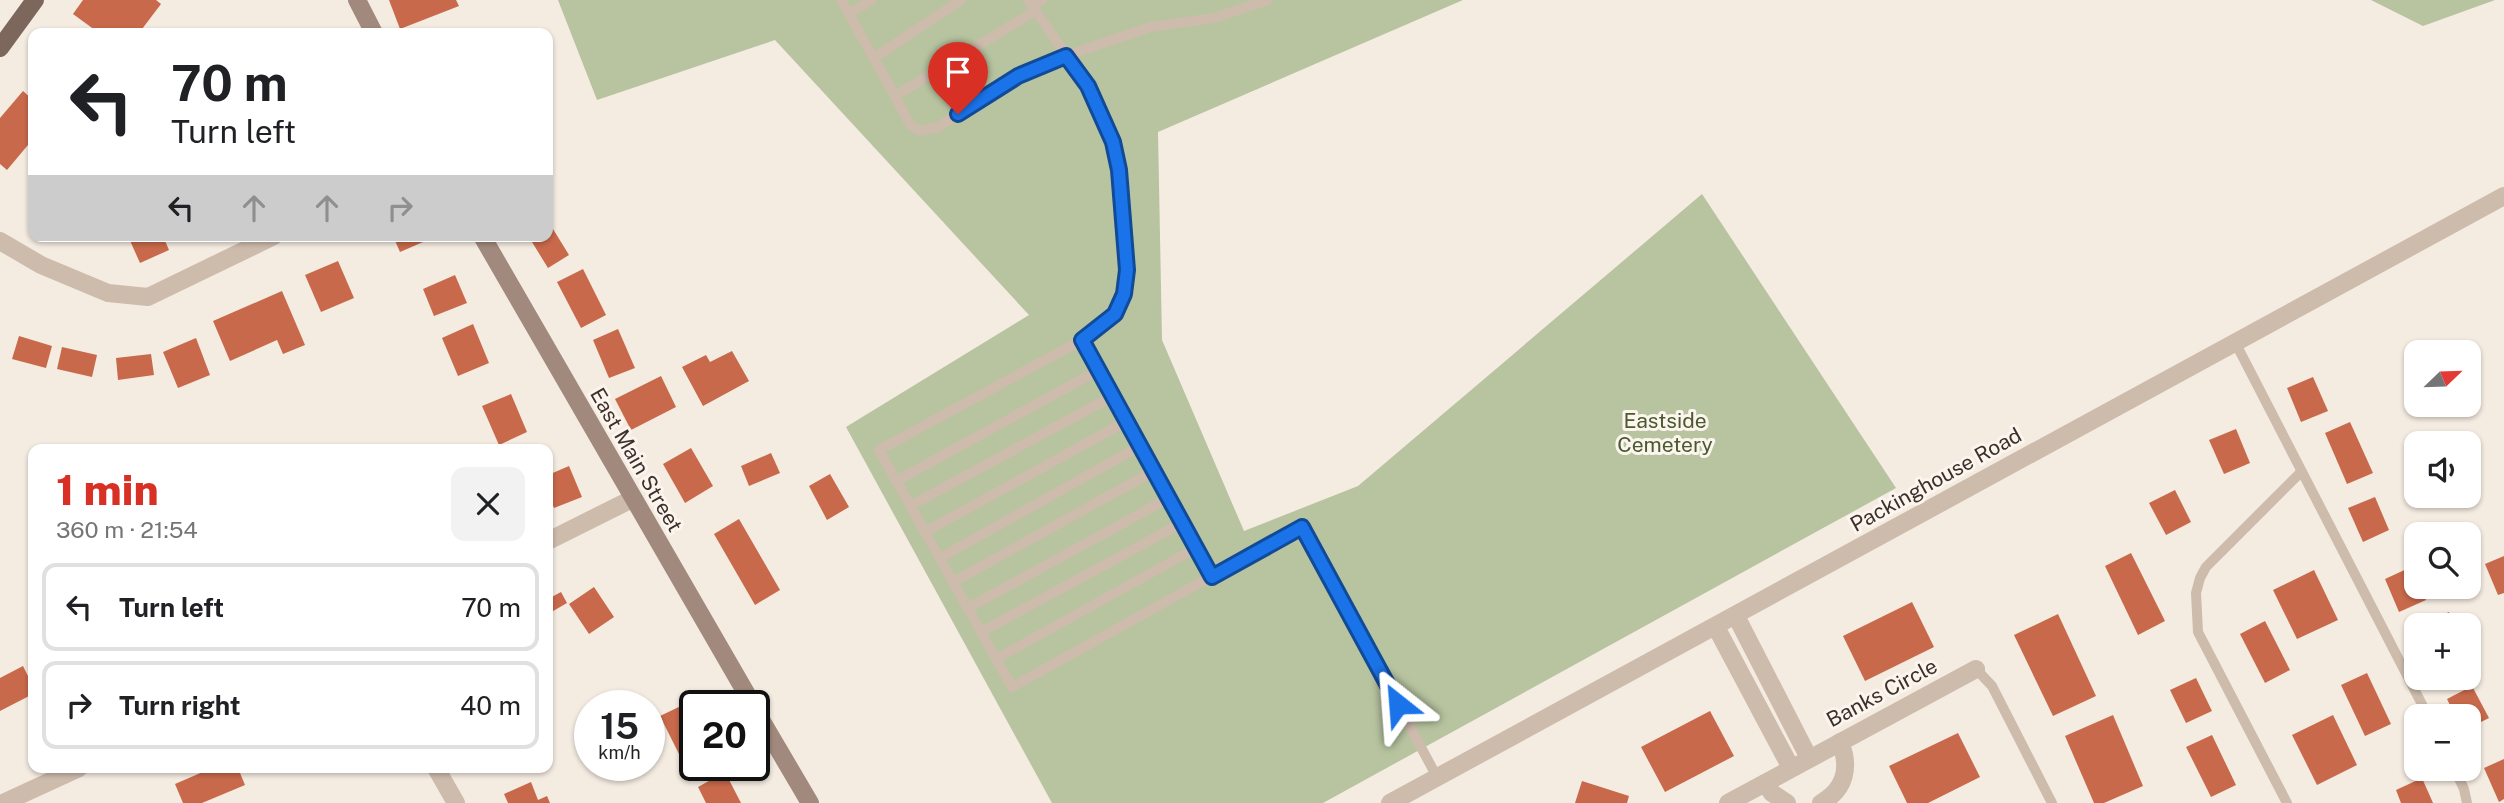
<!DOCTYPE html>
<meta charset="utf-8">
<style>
body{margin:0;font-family:"Public Sans",sans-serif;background:#f2f2f2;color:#202124;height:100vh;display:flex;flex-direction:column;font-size:26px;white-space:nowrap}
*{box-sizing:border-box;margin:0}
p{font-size:23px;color:#757577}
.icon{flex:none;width:38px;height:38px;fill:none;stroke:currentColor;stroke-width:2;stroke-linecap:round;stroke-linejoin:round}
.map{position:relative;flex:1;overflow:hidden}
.drawer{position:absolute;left:28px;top:444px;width:525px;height:329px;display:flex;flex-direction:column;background:#fff;border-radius:14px;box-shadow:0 2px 5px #0004}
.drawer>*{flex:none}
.hud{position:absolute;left:28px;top:28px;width:525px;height:214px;border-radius:14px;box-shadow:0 2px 5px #0004;background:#fff;color:#202124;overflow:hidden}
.needle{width:46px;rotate:67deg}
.buttons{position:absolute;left:2404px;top:340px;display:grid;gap:14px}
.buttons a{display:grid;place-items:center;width:77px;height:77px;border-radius:14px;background:#fff;box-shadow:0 2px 5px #0004;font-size:35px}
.speed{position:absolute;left:574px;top:690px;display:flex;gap:14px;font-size:35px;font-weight:700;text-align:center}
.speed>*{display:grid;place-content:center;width:91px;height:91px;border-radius:50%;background:#fff;box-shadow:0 2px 5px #0004;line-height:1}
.speed small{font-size:18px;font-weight:400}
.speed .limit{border:4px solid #111;border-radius:10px;background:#fff;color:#111}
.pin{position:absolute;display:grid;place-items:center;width:60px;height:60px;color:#fff;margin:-72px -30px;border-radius:50% 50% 50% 0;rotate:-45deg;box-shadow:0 0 7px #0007}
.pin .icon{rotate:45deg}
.me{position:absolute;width:77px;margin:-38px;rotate:332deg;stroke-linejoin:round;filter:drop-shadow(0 0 5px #0008)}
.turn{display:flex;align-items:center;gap:24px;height:147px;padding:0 28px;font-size:32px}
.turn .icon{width:91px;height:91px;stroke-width:2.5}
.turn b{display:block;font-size:49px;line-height:60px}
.lanes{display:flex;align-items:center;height:66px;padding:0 28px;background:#0003;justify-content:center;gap:35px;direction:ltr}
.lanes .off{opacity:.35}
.round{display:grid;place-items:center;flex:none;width:74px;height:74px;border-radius:14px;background:#f2f2f2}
.summary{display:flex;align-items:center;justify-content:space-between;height:119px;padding:0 28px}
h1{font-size:42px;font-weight:800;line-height:52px;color:#d93025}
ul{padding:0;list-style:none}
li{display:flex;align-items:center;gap:21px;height:88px;margin:0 14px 10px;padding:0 14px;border:4px solid #e0e0e0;border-radius:14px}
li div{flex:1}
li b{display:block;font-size:26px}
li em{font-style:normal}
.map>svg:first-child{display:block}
.green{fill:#b8c4a0}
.building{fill:#c8694b}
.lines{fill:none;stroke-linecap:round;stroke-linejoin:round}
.service{stroke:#cdbbac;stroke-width:10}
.minor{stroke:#cdbbac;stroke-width:18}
.secondary{stroke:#a18a7d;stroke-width:18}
.primary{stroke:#7d675c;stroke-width:18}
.route-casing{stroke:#114b97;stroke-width:18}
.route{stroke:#1a73e8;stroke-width:12}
.labels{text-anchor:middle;stroke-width:6;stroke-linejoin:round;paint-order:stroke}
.park-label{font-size:21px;fill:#4a5a2e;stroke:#fbf5ee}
.street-label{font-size:21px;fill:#3b302b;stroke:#fbf5ee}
</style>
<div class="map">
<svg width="2504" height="803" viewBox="0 0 2504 803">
<rect width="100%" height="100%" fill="#f4ebe1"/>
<!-- green -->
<g class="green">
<path d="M558 0H1463L1158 132 1162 340 1244 531 1358 486 1702 194 1896 488 1323 803H1052L846 427 1029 315 775 40 597 100Z"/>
<path d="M2371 0H2495L2423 26Z"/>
</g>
<!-- building -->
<g class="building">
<path d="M83 0H156L161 4 139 33H99L73 14Z"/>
<path d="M389 0H456L459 6 400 29Z"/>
<path d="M23 91 33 100V139L7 170 0 164V118Z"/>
<path d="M553 229 569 255 548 268 532 242 541 236H548V232Z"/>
<path d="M128 236H163L169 250 140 263Z"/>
<path d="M393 236H428L430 239 400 252Z"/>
<path d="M338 261 354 298 321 312 305 275Z"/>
<path d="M583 269 606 315 581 328 557 282Z"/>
<path d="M455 275 467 303 434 316 423 289Z"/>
<path d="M282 291 305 345 283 354 277 340 230 361 213 321Z"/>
<path d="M473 324 489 363 458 376 442 338Z"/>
<path d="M618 329 635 368 609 378 593 340Z"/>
<path d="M19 336 52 346 46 368 12 359Z"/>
<path d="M196 338 210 375 178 388 163 352Z"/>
<path d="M62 347 97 355 92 377 57 369Z"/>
<path d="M732 351 749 381 703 406 682 367 706 355 710 362Z"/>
<path d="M151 354 154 375 118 380 116 358Z"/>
<path d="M661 376 676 407 631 430 615 399Z"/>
<path d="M2313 377 2328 411 2301 422 2287 388Z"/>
<path d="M511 394 527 432 499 445 482 406Z"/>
<path d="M2350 422 2373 473 2347 484 2325 433Z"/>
<path d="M2236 429 2250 463 2224 474 2209 440Z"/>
<path d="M691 448 713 486 685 503 663 464Z"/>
<path d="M771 453 780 473 749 486 741 466Z"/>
<path d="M569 466 582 497 554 508 548 494V475Z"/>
<path d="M830 474 849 507 827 520 809 486Z"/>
<path d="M2175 490 2191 522 2166 535 2149 503Z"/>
<path d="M2375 497 2389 530 2363 542 2348 508Z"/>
<path d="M739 519 780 590 755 605 714 534Z"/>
<path d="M2131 553 2165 621 2138 635 2105 566Z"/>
<path d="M2504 556V593L2498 595 2485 564Z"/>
<path d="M2411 567 2417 579V586H2420L2426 600 2399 612 2385 579Z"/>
<path d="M2314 570 2338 620 2297 639 2273 590Z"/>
<path d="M594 587 614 617 589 634 569 604Z"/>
<path d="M561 592 567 603 548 614V599Z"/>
<path d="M1912 602 1934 647 1865 681 1843 636Z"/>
<path d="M2449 612 2454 625H2420Z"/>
<path d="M2058 614 2096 696 2053 716 2014 635Z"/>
<path d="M2265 621 2290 670 2265 683 2240 634Z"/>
<path d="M23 666 33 686V694L0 711V678Z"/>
<path d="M2367 673 2391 724 2365 736 2341 685Z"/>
<path d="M2196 678 2212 711 2186 723 2170 690Z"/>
<path d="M2472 686 2489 718 2469 728V716H2455L2447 699Z"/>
<path d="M683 705 695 729V765H703L688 772 660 716Z"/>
<path d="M1710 711 1734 756 1665 792 1641 747Z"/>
<path d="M2113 715 2143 786 2104 803H2094L2065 736Z"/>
<path d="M2333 715 2357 765 2317 785 2292 735Z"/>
<path d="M1958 733 1980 777 1928 803H1907L1889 766Z"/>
<path d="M2212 735 2236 785 2211 797 2186 747Z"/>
<path d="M2504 759V799L2499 802 2484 768Z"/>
<path d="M212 768H238L245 785 202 803H183L175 784Z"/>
<path d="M725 772 741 803H706L698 787Z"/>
<path d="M2422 778 2433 803H2401L2396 790Z"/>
<path d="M1582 781 1629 796 1627 803H1575Z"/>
<path d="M531 782 538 800 547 796 550 803H508L504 794Z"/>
</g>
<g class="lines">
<!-- service -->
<g class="service">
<path d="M841 0 895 96 1035 11"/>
<path d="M1028 0 1088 86 1103 117 1113 142 1119 170 1127 270 1124 294 1115 314 1082 340 1212 577"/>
<path d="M1032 6 1042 0"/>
<path d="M850 13 872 0"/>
<path d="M875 57 961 0"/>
<path d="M895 96 910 125 920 131 938 127 1018 76 1066 56 1150 27 1214 18 1268 0"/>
<path d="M1082 340 879 450 1012 687 1302 526 1437 777"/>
<path d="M2235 342 2428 716"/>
<path d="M896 481 1099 370"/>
<path d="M910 506 1113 396"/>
<path d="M925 532 1127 421"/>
<path d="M940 558 1140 446"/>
<path d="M953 582 1154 471"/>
<path d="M968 608 1169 498"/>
<path d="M981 632 1182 523"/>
<path d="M996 659 1196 548"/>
<path d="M1976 669 1992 686 2052 803"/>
<path d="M2454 768 2464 789 2467 803"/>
<path d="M2287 803 2198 632 2196 593 2200 578 2206 567 2301 472"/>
</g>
<!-- minor -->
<g class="minor">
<path d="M0 241 41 265 108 293 148 297 274 236"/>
<path d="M548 541 632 499"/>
<path d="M1736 616 1809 758"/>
<path d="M1716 627 1791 768"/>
<path d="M436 768 456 803"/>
<path d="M1765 783 1772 793 1787 803"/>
<path d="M3 803 79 768"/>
<path d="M1390 803 2504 196"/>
<path d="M1728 803 1976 669"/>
<path d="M1821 803C1846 789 1850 766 1840 742"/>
</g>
<!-- secondary -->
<g class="secondary">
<path d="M357 0 374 33"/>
<path d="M482 236 753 705"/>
<path d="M754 708 810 803"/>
</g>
<!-- primary -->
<path class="primary" d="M0 48 35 0"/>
</g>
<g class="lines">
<!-- route casing -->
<g class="route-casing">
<path id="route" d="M958 114 1018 76 1066 56 1088 86 1113 142 1119 170 1127 270 1124 294 1115 314 1082 340 1212 577 1302 527 1398 704"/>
</g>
<!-- route -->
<use href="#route" class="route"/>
</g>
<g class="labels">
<!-- park labels -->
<g class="park-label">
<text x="1665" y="428">Eastside<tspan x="1665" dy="24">Cemetery</tspan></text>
</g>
<!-- street labels -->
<g class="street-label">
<text transform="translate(636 460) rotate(60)" y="7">East Main Street</text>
<text transform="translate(1936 480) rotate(-29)" y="7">Packinghouse Road</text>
<text transform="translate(1882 693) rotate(-28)" y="7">Banks Circle</text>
</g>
</g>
</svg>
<div class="buttons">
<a><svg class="needle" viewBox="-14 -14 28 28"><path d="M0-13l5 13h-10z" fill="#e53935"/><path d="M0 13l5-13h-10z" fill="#757577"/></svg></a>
<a><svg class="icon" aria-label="sound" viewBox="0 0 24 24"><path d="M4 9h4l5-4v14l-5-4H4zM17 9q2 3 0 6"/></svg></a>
<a><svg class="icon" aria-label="search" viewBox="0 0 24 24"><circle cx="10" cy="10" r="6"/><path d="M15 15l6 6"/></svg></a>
<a>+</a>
<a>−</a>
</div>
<div class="speed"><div>15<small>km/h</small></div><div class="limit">20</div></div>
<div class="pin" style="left:958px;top:114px;background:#d93025"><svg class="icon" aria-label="arrive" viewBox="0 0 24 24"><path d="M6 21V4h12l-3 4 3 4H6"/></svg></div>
<svg class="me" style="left:1398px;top:704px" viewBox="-20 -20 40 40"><path d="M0-17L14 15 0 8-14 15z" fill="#1a73e8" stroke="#fff" stroke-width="4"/></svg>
<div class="hud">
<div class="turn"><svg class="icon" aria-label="left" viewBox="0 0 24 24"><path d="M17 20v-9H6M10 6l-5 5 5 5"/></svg><div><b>70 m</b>Turn left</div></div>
<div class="lanes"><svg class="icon" aria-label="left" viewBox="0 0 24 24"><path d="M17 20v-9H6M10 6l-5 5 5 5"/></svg><svg class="icon off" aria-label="ahead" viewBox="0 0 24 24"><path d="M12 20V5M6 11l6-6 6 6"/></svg><svg class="icon off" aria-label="ahead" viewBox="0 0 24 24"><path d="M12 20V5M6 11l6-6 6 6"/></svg><svg class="icon off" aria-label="right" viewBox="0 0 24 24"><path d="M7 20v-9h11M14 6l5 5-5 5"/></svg></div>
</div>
<section class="drawer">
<div class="summary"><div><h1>1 min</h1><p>360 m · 21:54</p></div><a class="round"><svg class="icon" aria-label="close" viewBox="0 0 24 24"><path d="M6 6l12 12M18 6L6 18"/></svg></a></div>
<ul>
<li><svg class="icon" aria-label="left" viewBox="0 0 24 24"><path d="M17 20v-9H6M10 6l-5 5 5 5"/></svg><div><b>Turn left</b></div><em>70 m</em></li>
<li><svg class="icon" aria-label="right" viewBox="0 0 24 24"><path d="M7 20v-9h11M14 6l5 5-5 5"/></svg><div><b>Turn right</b></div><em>40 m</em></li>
</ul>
</section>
</div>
